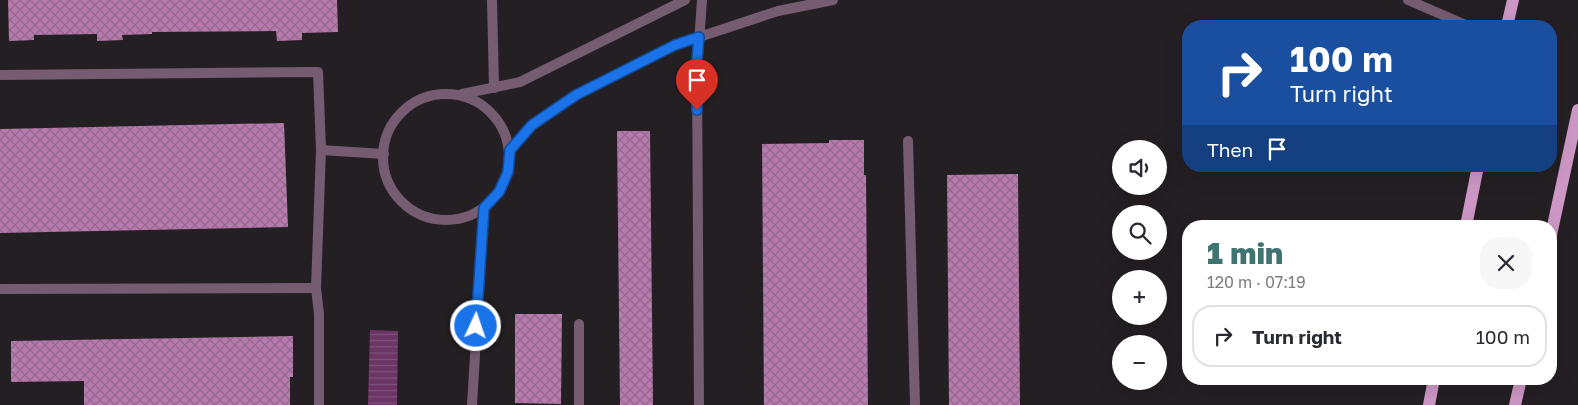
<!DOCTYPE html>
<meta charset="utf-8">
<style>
body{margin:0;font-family:"Golos Text",sans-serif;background:#f7f7f7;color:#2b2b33;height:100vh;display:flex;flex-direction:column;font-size:19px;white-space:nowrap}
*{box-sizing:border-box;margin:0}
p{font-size:16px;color:#7c7c81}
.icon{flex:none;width:28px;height:28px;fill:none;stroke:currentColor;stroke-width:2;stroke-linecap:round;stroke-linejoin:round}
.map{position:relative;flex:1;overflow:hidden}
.side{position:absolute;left:1182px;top:220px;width:375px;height:165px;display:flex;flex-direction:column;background:#fff;border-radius:20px;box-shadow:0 5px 20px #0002}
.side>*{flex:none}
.guide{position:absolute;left:1182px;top:20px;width:375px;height:152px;border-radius:20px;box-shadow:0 5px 20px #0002;background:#1a4fa0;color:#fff;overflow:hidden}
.fabs{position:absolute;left:1112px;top:140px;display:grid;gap:10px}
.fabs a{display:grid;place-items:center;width:55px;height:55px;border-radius:50%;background:#fff;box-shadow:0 5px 20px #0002;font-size:25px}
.pin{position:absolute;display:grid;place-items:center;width:42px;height:42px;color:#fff;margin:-51px -21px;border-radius:50% 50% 50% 0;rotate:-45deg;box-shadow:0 0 5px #0007}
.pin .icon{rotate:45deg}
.me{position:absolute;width:55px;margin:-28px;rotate:3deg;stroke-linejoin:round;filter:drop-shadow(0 0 4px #0008)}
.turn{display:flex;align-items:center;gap:18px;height:105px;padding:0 25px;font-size:22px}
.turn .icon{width:65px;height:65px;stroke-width:2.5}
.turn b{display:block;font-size:35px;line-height:42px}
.then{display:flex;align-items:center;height:48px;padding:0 25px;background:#0003;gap:10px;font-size:19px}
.round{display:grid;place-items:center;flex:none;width:52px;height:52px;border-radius:20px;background:#f7f7f7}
.headline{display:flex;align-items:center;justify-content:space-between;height:85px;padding:0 25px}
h1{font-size:30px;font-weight:800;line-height:38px;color:#407471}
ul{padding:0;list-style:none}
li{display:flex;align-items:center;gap:15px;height:62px;margin:0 10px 8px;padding:0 15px;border:2px solid #e1e1e2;border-radius:20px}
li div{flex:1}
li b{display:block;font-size:19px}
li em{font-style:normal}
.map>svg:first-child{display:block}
.water{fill:url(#water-rules)}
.building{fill:url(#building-cross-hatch)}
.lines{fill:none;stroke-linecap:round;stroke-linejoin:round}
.street{stroke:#755c71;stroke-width:10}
.primary{stroke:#cc97c4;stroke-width:12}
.route-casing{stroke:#114b97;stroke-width:12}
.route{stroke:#1a73e8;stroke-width:9}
</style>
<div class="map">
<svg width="1578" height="405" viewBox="0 0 1578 405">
<defs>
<pattern id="water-rules" width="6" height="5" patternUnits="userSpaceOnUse" patternTransform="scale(1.25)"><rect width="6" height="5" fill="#6b3565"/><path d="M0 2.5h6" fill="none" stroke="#80527b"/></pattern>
<pattern id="building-cross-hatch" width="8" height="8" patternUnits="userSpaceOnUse" patternTransform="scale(1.25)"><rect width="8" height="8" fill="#b67aad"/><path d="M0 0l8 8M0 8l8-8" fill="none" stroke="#94698d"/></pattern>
</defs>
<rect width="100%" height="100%" fill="#241f23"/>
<!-- water -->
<path class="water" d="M370 330 398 331 397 405H368Z"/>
<!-- building -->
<g class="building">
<path d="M8 0H337L338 32 302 33V40L277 41 276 31 152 32V34L122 35 123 40 97 41V34L34 35V40L9 41Z"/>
<path d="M284 123 288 227 0 233V129Z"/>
<path d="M617 131H650L653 405H620Z"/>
<path d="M829 140H864V175H866L868 405H764L762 144 829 143Z"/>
<path d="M1018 174 1020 405H949L947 175Z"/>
<path d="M515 314H562L561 404 515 403Z"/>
<path d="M293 336V377H290V405H84V381L11 382V341Z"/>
</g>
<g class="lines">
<!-- street -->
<g class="street">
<path d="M492 0 494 88"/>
<path d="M1408 0 1468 26"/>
<path d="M0 75 318 72 321 150 316 288 319 314V405"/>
<circle cx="446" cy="157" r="63"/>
<path d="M462 94 520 82 685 0"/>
<path d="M908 141 915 405"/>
<path d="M321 150 384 154"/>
<path d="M510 150 532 125 576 95 675 45 778 11 833 0"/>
<path d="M0 289 316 288"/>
<path d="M579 324V405"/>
<path d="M472 405 484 208"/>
<path d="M699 405 697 71 702 0"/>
</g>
<!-- primary -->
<g class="primary">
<path d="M1507 26 1513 0"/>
<path d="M1466 226 1478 166"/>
<path d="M1551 235 1578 110"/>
<path d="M1429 405 1434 379"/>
<path d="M1515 405 1521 379"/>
</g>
</g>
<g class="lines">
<!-- route casing -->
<g class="route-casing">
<path id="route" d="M476 326 484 208 499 192 508 172 510 150 532 125 576 95 675 45 699 37 696 71 697 110"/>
</g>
<!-- route -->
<use href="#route" class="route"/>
</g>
</svg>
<div class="fabs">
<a><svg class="icon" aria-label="sound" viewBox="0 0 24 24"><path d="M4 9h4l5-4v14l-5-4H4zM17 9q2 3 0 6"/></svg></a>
<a><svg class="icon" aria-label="search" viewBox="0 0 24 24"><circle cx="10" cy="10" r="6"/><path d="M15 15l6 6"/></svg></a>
<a>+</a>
<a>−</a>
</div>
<div class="pin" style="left:697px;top:110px;background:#d93025"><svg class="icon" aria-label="arrive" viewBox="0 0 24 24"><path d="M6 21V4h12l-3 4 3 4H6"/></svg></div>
<svg class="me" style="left:476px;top:326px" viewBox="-20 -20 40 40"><circle r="17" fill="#1a73e8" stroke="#fff" stroke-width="3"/><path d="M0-11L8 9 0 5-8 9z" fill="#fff"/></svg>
<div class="guide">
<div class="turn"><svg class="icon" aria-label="right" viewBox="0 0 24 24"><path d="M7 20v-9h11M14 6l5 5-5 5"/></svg><div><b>100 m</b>Turn right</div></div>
<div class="then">Then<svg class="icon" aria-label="arrive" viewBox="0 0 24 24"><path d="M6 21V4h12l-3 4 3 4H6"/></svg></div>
</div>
<section class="side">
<div class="headline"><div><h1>1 min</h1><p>120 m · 07:19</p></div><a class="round"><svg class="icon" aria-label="close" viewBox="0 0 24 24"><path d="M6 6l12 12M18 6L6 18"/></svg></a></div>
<ul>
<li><svg class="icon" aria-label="right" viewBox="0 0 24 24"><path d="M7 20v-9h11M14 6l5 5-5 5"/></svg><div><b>Turn right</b></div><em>100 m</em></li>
</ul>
</section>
</div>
